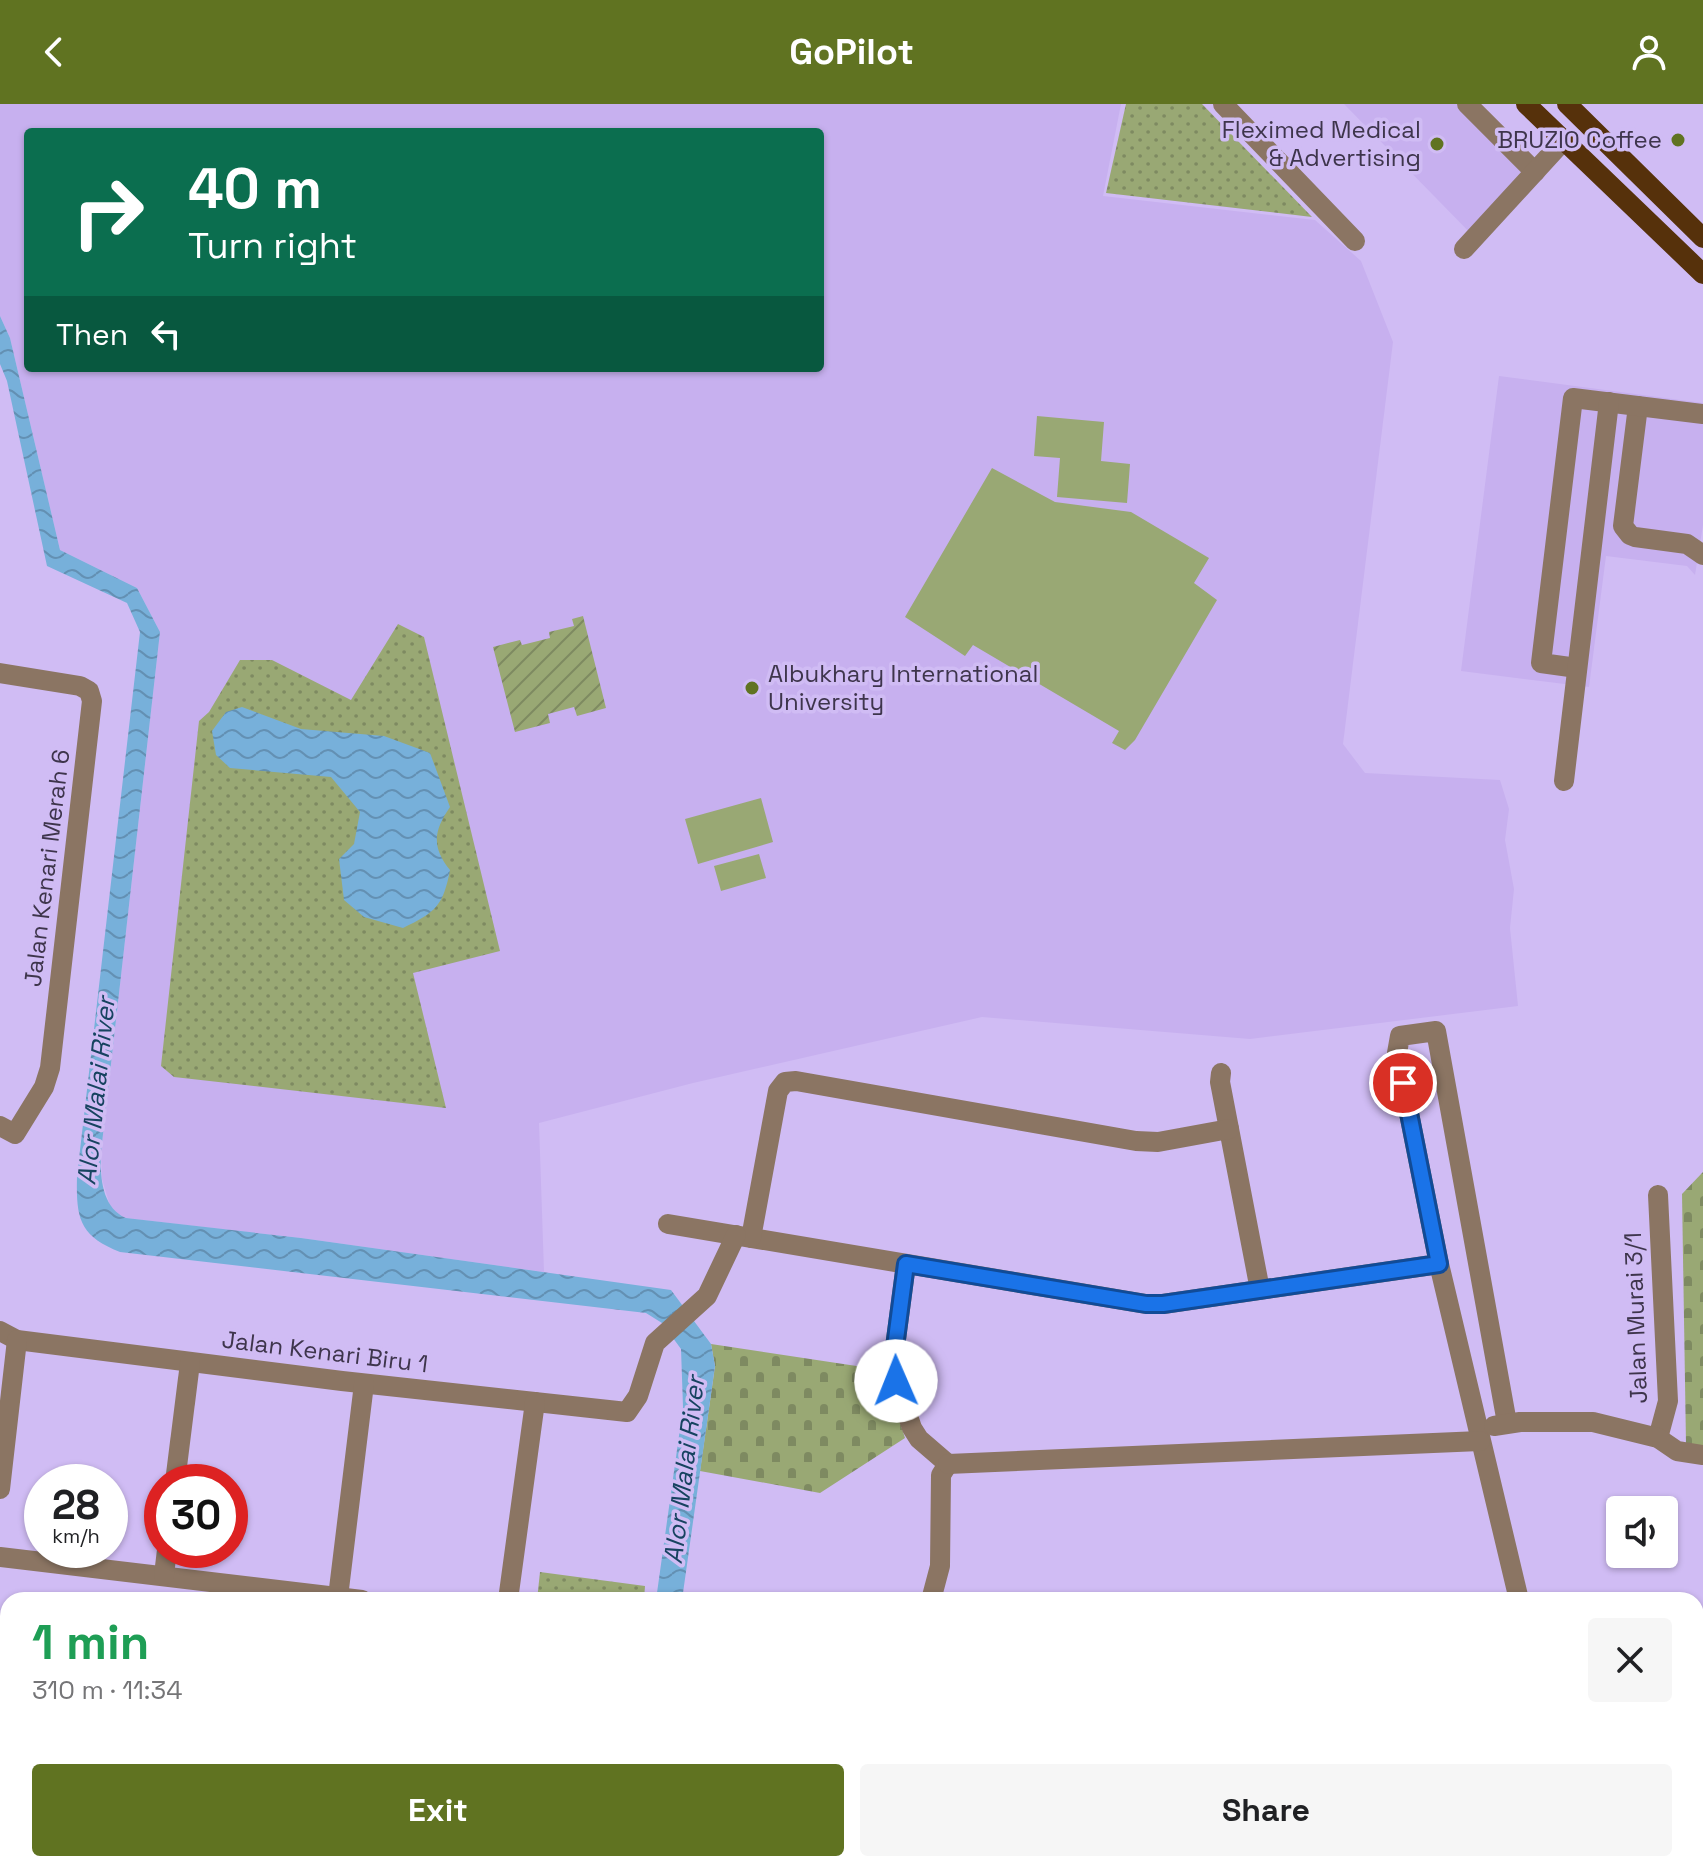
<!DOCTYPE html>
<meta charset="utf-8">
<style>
body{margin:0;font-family:"Space Grotesk",sans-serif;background:#f6f6f6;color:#202124;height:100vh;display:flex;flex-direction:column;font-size:30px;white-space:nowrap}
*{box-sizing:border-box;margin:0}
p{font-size:26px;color:#757577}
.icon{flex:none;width:44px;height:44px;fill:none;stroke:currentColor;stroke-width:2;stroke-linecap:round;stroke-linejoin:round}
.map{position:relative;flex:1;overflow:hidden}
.side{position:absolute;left:0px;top:1488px;width:1704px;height:280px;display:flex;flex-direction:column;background:#fff;border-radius:24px 24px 0 0;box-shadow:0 2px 6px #0004}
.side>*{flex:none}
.hud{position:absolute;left:24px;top:24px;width:800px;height:244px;border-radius:8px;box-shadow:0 2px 6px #0004;background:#0b6e4f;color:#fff;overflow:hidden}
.buttons{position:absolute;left:1606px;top:1392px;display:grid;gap:16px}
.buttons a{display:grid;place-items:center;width:72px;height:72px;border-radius:8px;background:#fff;box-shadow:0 2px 6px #0004;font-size:40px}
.speed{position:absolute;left:24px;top:1360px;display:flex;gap:16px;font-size:40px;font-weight:700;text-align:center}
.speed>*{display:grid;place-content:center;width:104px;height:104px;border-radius:50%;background:#fff;box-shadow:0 2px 6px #0004;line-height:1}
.speed small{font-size:20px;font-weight:400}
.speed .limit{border:12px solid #d22;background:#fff;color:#111}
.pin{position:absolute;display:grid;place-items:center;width:68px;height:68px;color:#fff;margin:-34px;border:4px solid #fff;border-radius:50%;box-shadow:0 2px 8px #0007}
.me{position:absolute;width:88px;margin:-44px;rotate:359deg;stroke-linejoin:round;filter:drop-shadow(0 0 6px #0008)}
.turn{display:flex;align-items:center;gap:28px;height:168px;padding:0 32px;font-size:36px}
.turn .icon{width:104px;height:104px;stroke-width:2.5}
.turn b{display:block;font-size:56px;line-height:68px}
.then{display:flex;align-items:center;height:76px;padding:0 32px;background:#0003;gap:16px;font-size:30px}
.round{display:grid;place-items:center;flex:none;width:84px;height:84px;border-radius:8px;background:#f6f6f6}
.overview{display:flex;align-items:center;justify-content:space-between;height:136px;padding:0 32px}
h1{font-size:48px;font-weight:700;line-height:60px;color:#1e9e55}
.cta{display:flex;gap:16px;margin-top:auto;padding:16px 32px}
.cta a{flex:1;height:92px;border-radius:8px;background:#607321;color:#fff;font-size:32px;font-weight:700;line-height:92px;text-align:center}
.cta a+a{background:#f6f6f6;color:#202124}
header{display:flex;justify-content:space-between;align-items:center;height:104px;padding:0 32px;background:#607321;color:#fff;font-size:36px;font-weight:700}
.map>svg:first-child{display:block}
.built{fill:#c7b0ef;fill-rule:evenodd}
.grass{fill:url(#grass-dots)}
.cemetery{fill:url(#cemetery-stones)}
.garden{fill:url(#garden-furrows)}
.pitch{fill:#99a874}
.water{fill:url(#water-waves)}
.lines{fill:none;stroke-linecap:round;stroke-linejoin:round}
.minor{stroke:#8b7563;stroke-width:20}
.major{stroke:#56310b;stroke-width:20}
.route-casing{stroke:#114b97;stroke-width:20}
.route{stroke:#1a73e8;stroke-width:14}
.poi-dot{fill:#607321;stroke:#d0bcf4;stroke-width:3}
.labels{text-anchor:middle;stroke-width:7;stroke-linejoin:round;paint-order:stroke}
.poi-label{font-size:24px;fill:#3e354c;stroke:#d0bcf4;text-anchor:end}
.street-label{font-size:24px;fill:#3e354c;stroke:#d0bcf4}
.water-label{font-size:26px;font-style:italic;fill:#174360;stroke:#d0bcf4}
</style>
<header><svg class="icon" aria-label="back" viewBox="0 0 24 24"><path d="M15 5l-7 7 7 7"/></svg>GoPilot<svg class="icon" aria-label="person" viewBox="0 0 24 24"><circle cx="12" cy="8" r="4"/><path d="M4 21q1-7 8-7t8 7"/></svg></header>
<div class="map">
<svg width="1703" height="1768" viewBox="0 0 1703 1768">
<defs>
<pattern id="grass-dots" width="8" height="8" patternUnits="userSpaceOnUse" patternTransform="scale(2)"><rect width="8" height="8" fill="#99a874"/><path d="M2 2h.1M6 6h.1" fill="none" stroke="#7e8a61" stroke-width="1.8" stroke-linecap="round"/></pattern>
<pattern id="cemetery-stones" width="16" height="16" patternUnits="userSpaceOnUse" patternTransform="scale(2)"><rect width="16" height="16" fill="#99a874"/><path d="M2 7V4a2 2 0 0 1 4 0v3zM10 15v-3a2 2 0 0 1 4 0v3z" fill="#7e8a61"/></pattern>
<pattern id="garden-furrows" width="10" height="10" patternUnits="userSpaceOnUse" patternTransform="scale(2)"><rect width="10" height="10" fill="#99a874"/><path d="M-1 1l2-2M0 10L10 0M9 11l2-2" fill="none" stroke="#7e8a61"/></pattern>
<pattern id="water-waves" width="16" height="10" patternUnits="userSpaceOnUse" patternTransform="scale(2)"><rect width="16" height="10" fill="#77b0da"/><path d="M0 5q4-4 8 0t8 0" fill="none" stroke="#6390b3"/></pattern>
</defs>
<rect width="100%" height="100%" fill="#d0bcf4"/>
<!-- built -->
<g class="built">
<path d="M0 0H1121L1103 92 1315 116 1361 157 1393 238 1343 640 1365 669 1500 676 1509 705 1505 736 1514 785 1510 824 1518 902 1250 935 982 913 693 979 539 1019 544 1168 301 1134 125 1114 118 1111 110 1102 102 1075 101 1048 160 528 137 484 60 446 10 234 0 212ZM28 28H820V264H28Z"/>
<path d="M1344 0H1472L1545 72 1480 139Z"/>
<path d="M1499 272 1703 299V421L1695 471 1687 462 1606 452 1589 583 1461 567Z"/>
</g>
<!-- grass -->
<g class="grass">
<path d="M1126 0H1202L1312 113 1106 89Z"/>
<path d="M398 520 424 533 500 847 413 869 446 1004 174 973 161 962 199 617 209 608 240 556H272L351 596Z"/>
<path d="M540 1468 645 1482 644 1496H537Z"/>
</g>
<!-- cemetery -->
<g class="cemetery">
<path d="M1703 1068V1342L1686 1340 1682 1090Z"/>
<path d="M711 1240 883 1266 905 1334 820 1389 700 1367 715 1262Z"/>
</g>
<!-- garden -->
<path class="garden" d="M583 512 606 604 577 612 574 603 548 610 550 619 515 628 493 543 520 536 522 541 550 534 549 528 574 522 572 515Z"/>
<!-- pitch -->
<g class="pitch">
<path d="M1037 312 1104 318 1101 357 1130 360 1127 399 1057 393 1060 354 1034 352Z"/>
<path d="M992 364 1055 398 1131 408 1209 454 1194 479 1217 496 1135 636 1125 646 1112 639 1119 627 973 541 965 552 905 513Z"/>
<path d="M761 694 773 738 698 760 685 715Z"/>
<path d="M759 750 766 774 721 787 714 762Z"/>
</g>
<!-- water -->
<g class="water">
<path d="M0 212 10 234 60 446 137 484 160 528 101 1048C100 1071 101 1103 126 1114L301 1134 671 1186 711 1240 715 1262 682 1496H656L683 1303 681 1245 662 1219 646 1209 120 1148C79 1132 76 1114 77 1072L140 528 127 499 47 462 7 277 0 260Z"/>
<path d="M242 603 301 625 384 632 430 649 450 703C434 726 431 743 450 766 443 802 436 808 403 824L364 813 344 796 339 755 354 740 360 708 331 673 230 664 216 651 212 627 226 608Z"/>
</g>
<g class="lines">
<!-- minor -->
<g class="minor">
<path d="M1223 0 1355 137"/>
<path d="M1467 0 1535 68"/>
<path d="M1464 145 1564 36"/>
<path d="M1638 302 1623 422 1630 431 1635 433 1687 440 1703 451"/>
<path d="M1577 564 1541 559 1573 294 1703 310"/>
<path d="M0 569 80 582 89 587 92 597 50 964 44 983 15 1030 0 1022"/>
<path d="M1564 677 1609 298"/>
<path d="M1221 969 1220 978 1260 1186"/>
<path d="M1658 1091 1668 1297 1658 1334"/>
<path d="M668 1120 1146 1200H1163L1439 1160"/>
<path d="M751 1134 778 987 785 978 796 977 1136 1037 1158 1038 1229 1025"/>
<path d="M906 1160 893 1258 896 1277 912 1324 919 1335 948 1360 941 1371 940 1462 931 1496"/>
<path d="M0 1227 17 1236 342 1277 627 1308 638 1292 655 1239 707 1192 736 1131"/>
<path d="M1507 1319 1436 927 1400 932 1397 949 1439 1160 1519 1496"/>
<path d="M1494 1322 1520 1318H1593L1658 1334 1677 1347 1703 1351"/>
<path d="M948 1360 1480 1337"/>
<path d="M175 1378 190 1259"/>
<path d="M0 1385 17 1236"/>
<path d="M0 1453 362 1496"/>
<path d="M164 1471 167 1446"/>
<path d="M338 1493 364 1280"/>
<path d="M508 1496 535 1298"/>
<path d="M0 1627 8 1628"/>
<path d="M1350 1760V1768"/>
<path d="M1567 1760V1768"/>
<path d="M125 1768V1760"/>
<path d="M300 1768 301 1760"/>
<path d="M870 1768V1760"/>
</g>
<!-- major -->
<g class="major">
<path d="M1526 0 1703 170"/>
<path d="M1567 0 1703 134"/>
</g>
</g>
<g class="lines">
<!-- route casing -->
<g class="route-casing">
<path id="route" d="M896 1277 893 1258 906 1160 1146 1200H1163L1439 1160 1403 979"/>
</g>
<!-- route -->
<use href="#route" class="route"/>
</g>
<!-- markers -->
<g class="poi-dot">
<circle cx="1678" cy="36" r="8"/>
<circle cx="1437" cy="40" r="8"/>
<circle cx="752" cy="584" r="8"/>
</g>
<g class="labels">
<!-- poi labels -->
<g class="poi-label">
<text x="1421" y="34">Fleximed Medical<tspan x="1421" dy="28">&amp; Advertising</tspan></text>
<text x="1662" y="44">BRUZIO Coffee</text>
<text x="768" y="578" text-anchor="start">Albukhary International<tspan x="768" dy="28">University</tspan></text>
</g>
<!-- street labels -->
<g class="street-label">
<text transform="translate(47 764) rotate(-83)" y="8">Jalan Kenari Merah 6</text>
<text transform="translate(1636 1214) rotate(-92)" y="8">Jalan Murai 3/1</text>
<text transform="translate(325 1248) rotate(7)" y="8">Jalan Kenari Biru 1</text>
</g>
<!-- water labels -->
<g class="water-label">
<text transform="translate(96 987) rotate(-84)" y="9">Alor Malai River</text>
<text transform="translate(684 1366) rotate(-83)" y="9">Alor Malai River</text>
</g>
</g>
</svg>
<div class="buttons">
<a><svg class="icon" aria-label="sound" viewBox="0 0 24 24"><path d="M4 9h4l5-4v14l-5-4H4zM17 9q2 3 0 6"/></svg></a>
</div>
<div class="speed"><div>28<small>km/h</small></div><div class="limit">30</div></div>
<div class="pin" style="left:1403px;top:979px;background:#d93025"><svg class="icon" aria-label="arrive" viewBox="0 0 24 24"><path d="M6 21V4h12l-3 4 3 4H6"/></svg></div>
<svg class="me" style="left:896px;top:1277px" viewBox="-20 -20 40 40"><circle r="19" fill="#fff"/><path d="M0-13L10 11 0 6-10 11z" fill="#1a73e8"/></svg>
<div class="hud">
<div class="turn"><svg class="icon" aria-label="right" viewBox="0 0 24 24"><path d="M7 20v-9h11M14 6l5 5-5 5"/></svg><div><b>40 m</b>Turn right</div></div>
<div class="then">Then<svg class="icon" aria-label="left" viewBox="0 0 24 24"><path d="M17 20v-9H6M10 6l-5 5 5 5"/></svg></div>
</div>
<section class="side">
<div class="overview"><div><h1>1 min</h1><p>310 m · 11:34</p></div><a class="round"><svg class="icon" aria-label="close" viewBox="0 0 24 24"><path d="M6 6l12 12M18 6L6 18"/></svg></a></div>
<div class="cta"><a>Exit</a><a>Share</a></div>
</section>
</div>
